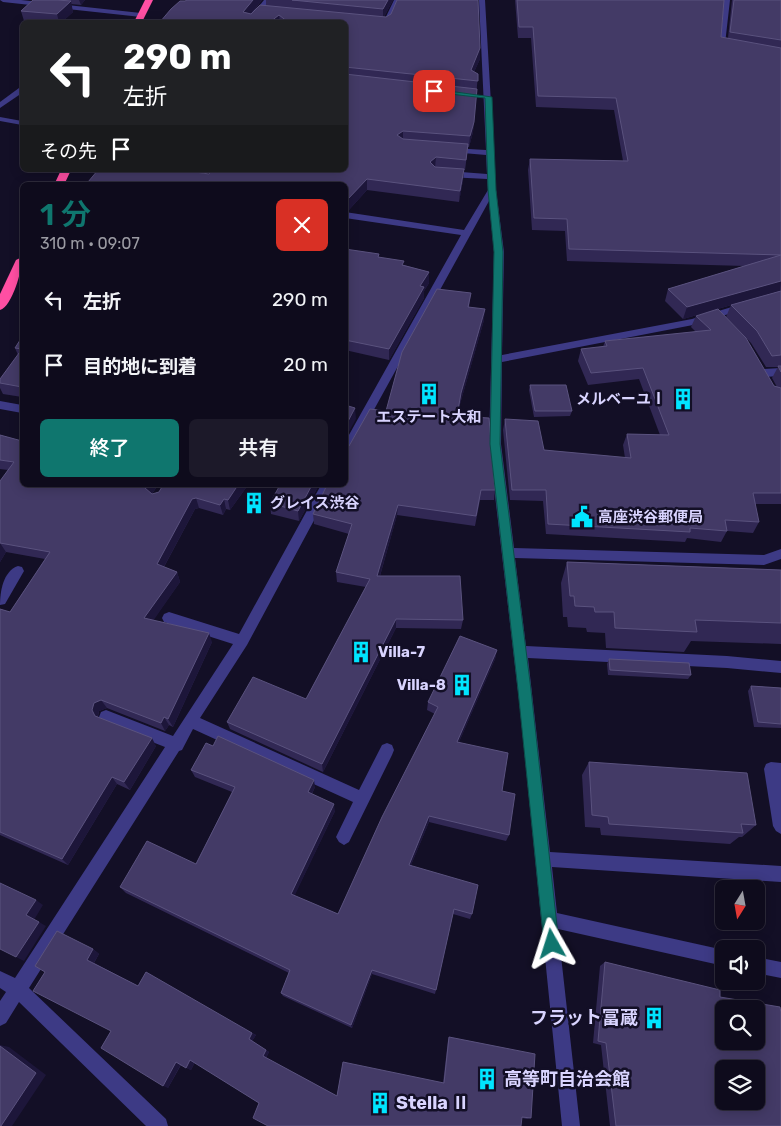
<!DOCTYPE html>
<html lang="ja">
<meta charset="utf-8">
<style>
body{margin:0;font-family:Rubik,"Noto Sans JP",sans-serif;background:#1c1929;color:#f1f3f6;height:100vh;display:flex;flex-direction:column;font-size:19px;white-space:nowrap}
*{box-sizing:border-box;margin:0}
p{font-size:16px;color:#9b9ba3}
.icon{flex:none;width:28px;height:28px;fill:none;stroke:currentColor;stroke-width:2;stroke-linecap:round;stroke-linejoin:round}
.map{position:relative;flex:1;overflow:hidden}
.panel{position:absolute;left:20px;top:182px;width:328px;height:305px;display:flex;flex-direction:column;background:#0e0b1c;border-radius:8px;box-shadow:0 2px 12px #0003,0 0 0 1px #2e2b3b}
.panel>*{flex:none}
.banner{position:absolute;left:20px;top:20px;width:328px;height:152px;border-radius:8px;box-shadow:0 2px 12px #0003,0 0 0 1px #2e2b3b;background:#202124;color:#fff;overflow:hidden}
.needle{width:32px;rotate:191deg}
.buttons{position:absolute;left:715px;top:880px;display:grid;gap:10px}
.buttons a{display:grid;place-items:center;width:50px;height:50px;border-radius:8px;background:#0e0b1c;box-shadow:0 2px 12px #0003,0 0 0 1px #2e2b3b;font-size:25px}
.pin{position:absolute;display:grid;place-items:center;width:42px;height:42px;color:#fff;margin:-21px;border-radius:10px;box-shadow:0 2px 8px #0006}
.me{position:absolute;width:55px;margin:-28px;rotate:354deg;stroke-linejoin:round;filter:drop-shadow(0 0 4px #0008)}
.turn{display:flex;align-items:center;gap:18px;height:105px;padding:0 20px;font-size:22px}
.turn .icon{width:65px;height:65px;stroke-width:2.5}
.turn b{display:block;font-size:35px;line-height:42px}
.then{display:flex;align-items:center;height:48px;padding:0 20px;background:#0003;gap:10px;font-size:19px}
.round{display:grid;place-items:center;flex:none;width:52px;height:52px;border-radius:8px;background:#1c1929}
.overview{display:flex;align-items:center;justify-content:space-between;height:85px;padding:0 20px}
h1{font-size:30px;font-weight:600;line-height:38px;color:#0f766e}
.primary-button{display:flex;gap:10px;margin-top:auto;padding:10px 20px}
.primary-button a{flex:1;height:58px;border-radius:8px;background:#0f766e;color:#fff;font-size:20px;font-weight:600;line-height:58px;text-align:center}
.primary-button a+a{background:#1c1929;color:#f1f3f6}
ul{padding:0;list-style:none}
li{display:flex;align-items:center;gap:15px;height:65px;padding:0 20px}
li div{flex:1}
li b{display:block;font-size:19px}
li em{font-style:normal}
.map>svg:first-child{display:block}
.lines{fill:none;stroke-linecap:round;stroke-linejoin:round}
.minor{fill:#3d3a85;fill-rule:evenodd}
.highway{fill:#ff4fa3;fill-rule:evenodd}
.wall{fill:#312854}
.shaded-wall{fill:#1d163a}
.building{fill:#433a66;stroke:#5a527e;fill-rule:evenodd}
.route{fill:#0f766e;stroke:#0a4d48}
.labels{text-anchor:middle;stroke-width:5;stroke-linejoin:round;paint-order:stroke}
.poi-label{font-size:15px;font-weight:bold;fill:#d9d4ff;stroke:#130f26;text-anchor:start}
.near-poi-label{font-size:18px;font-weight:bold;fill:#d9d4ff;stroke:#130f26;text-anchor:start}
</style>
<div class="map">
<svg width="781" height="1126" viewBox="0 0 781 1126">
<rect width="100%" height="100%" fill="#130f26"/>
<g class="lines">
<!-- minor -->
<g class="minor">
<path d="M0 0H21L141 13 144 15 141 17 3 2Z"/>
<path d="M264 0H270L252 22H246Z"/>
<path d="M394 0H400L388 24H377V22L384 21Z"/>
<path d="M479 0H485L496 190 504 252 502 355 692 319 745 303 750 306 748 308 693 325 502 362 501 444 514 548 764 555 781 549V559L764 565 515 558 526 646 727 656 781 661V673L727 668 528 658 550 852 781 866V882L552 867 557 913 724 950V966L558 929 580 1126H562L520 709 489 444 494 252 489 201 349 455 345 456V442L461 235 345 218V212L464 230 488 190 487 179 448 177 444 174 448 171 487 174 486 155 451 152 447 150 451 148 486 150Z"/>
<path d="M724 0H730L725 44 731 46V48L717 46Z"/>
<path d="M19 88H22V93L0 108V102Z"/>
<path d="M0 117 22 121V125L0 121Z"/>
<path d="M781 368V376L764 377 759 373 764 369Z"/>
<path d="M0 401 22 405V413L0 409Z"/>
<path d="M321 485H333L247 645 200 718 359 790 382 745 387 743 392 745 394 750 392 755 349 842 344 845 339 842 336 837 353 802 193 729 182 750 179 751 29 988 166 1119 168 1126H146L19 1002 6 1023 0 1026V1001L6 992 0 988V971L15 978 165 747 101 722 99 717 101 712 106 710 173 736 233 644 164 622 162 618 164 614 169 612 239 634Z"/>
<path d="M18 566 22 567 24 571 5 604 0 605C0 592 3 571 18 566Z"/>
<path d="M771 762 781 763V834L776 831 773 826 764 769 766 764Z"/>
<path d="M756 957 781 962V978L756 973Z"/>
</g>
<!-- highway -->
<g class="highway">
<path d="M145 0H153L142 22H134Z"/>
<path d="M61 170H71L64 185H54Z"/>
<path d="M22 257C23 268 12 307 0 310V294L16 260Z"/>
</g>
</g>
<!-- wall -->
<g class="wall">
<path d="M33 0H85L81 5 71 4 73 12 62 22H40L24 21 21 11Z"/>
<path d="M187 0H262L253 12 266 6V0H393L384 17 480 59 474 72 478 74 473 132 469 147H468L467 155 465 170H464L463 180 459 202 367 190 348 211H345V185H89L88 182 209 174 345 170V22H160Z"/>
<path d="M515 0H724L721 37 728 38 732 0H781V504H755L759 522 753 533 727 531 721 542 687 538 685 542 546 534 543 501 510 500 503 430 505 419 544 450 625 458 623 445 627 434 660 435 639 379 588 385 578 361 581 349 603 347 605 341 696 332 691 327 696 316 774 386 777 387 772 378 778 367H766L751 343 726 317 731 305 749 300 683 319 665 301 668 289 745 266 567 261 565 231 532 230 528 170 530 159 623 161 614 110 536 107 531 38H518Z"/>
<path d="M345 249 379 257 404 265 429 272V283L424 291V298L389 360 345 350Z"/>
<path d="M471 293 469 307 484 320 460 404 458 416 495 490 494 500H480L475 526 397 515 380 576 463 620 461 629 396 628 323 772 230 729 227 722 306 699 366 587 337 582 336 572 349 534 314 524 313 514 349 446 386 411Z"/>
<path d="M22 337V397L3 394 0 388V379L18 355 15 348Z"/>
<path d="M530 385 572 411 570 416 534 417 529 390Z"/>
<path d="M0 435 22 441V485H158L152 494 159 492 163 485H248L230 510 226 509 223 515 199 508 195 509 164 567 177 572 180 582 153 620 212 642 173 727 169 725 165 731 107 708 99 711 98 717 156 746 130 790 117 784 68 865 0 835V609L10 612 45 559 6 552 0 562V481L8 470 0 469Z"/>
<path d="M319 485 299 521 271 514 270 503Z"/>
<path d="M567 562 781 570V644L691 641 684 652 606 648 605 633 587 632 586 628 568 627 567 617H563L561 583Z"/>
<path d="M497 650 495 659 459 742 502 791 509 835 506 841 429 822 411 865 472 914 470 919 453 914 435 994 372 974 352 1028 283 996 281 993 289 973 126 893 120 887 196 864 232 792 195 777 191 770 315 787 312 794 335 811 294 896 338 914 435 714 427 710 428 702Z"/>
<path d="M609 659 691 675 688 679 608 675 607 664Z"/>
<path d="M751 686 781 688V728L754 727 748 691Z"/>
<path d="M589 762 756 825 742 837H739L730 844 601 835 600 828 585 827 582 775Z"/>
<path d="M93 949 99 954 94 963 138 986 252 1033 256 1035 252 1041 269 1052 266 1058 337 1096 443 1083 448 1040 449 1037 531 1118 527 1119 522 1118 259 1103 195 1062 191 1070 181 1065 168 1088 111 1031 45 972Z"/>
<path d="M605 962 720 997 781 1126H610L601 1045 593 1043 600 966Z"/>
</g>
<!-- shaded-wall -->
<g class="shaded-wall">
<path d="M79 0H85L81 5Z"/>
<path d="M253 0H262L244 22 243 12Z"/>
<path d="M388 0H393L383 19V9Z"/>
<path d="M71 1 73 12 62 22H59L57 14Z"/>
<path d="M279 15 280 22H270Z"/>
<path d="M480 48V59L470 81 471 70Z"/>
<path d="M477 89 473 132 469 147 470 136Z"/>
<path d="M403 131V142L397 135Z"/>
<path d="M436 157 435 168 430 162Z"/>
<path d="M464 169 463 180 459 202 460 191Z"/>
<path d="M367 179V190L348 211 347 200Z"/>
<path d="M429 272V283L424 291V298L389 360V349L420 286Z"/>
<path d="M781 281 780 291 683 319 687 307Z"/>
<path d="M485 309 484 320 460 404 456 427 461 393Z"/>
<path d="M355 408 356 419 345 439V427Z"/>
<path d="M147 485H158L149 498 145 488Z"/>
<path d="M238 485H248L230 510 228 500Z"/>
<path d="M312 485H319L299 521 298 511Z"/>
<path d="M196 498 199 508 195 509 160 574 157 564 192 499Z"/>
<path d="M224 499 226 509 223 515 220 505Z"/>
<path d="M398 505 397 515 377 586V576Z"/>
<path d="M0 543 6 552 0 562Z"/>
<path d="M177 572 180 582 149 627 144 618Z"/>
<path d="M396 619V628L323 772 322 764Z"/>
<path d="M209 633 212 642 173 727 168 719Z"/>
<path d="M497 650 495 659 456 749 457 742Z"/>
<path d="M101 700 107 708 99 711 97 718 95 716 92 710 94 703Z"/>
<path d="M164 717 169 725 165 731 161 723Z"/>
<path d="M152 738 156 746 130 790 124 782Z"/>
<path d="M112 777 117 784 68 865 62 859Z"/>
<path d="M314 780 315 787 309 799 308 792Z"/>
<path d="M334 804 335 811 293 899 291 894Z"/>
<path d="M429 816V822L409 870V865Z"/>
<path d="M36 900 43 905 34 920 26 915Z"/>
<path d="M39 922 46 926 24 961 16 957Z"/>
<path d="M93 949 99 954 93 964 87 960Z"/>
<path d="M372 970V974L352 1028 351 1025Z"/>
<path d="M252 1033 256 1035 252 1041 249 1039Z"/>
<path d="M0 1045 9 1047 46 1075 12 1126H1Z"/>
<path d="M266 1050 269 1052 266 1058 263 1056Z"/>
<path d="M190 1060 195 1062 191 1070 186 1068Z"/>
<path d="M176 1062 181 1064 168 1088 163 1086Z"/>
</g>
<!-- building -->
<g class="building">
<path d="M33 0H57L71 1 57 14 21 11Z"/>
<path d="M187 0H253L243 12 251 14 260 5 386 17 391 14 397 0H478L480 48 471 70 478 74V81L345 67V22H288L279 15 270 22H160L171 9 180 1H185Z"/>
<path d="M292 0H388L383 9Z"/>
<path d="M517 0H724L721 37 781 48V281L687 307 668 289 781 255 569 249 567 219 534 218 530 159 628 161 616 98 538 96 533 27H519Z"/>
<path d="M734 0H781V40L730 32Z"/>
<path d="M345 74 477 89 474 122 470 136 403 131 397 135 403 139 468 144 466 160 436 157 430 162 435 167 464 169 460 191 367 179 347 200H345V185H109L88 182 98 170H182L209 174 212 170H345Z"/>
<path d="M345 249 379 254 378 257 404 261 402 265 429 272 420 286 424 287 389 349 345 340Z"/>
<path d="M437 289 471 293 468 307 485 309 461 393 457 416 489 418 495 490H481L476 516 398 505 377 576H460L463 620 396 619 322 764 227 722 253 677 306 699 370 579 336 572 352 524 313 514 327 485H345V446H349L370 409 386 411 402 352Z"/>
<path d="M781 291V355L772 356 757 331 731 305Z"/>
<path d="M718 309 746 338 774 386 781 388V493H753L759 522 725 520 727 531 690 528V532L548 524 546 490H512L505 419 538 421 544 450 631 458 627 434 669 435 643 368 591 373 581 349 607 346 605 341 711 330 696 316Z"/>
<path d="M22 337V349L15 348Z"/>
<path d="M22 349V387L0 383V379Z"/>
<path d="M778 366H781V372Z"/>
<path d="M530 385H566L572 411H535Z"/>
<path d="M345 405 355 408 345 427Z"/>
<path d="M0 435 22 441V485H147L145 488 152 494 159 492 163 485H238L228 500 224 499 220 505 196 498 192 499 157 564 177 572 144 618 209 633 168 719 164 717 161 723 101 700 94 703 92 710 95 716 152 738 124 782 112 777 62 859 0 832V609L10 612 50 552 0 543V481L14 462 0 460Z"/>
<path d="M280 485H312L298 511 270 503Z"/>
<path d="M567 562 781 570V623L695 620 697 632 615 628 614 612H595L594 607 575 606 574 596H570Z"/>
<path d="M460 636 497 650 457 742 508 753 502 791 515 794 509 835 429 816 409 865 478 885 472 914 454 909 436 990 372 970 351 1025 281 993 290 970 120 887 147 841 196 864 235 787 191 770 206 743 213 746 218 736 314 780 308 792 334 804 291 894 338 914 382 817 438 707 428 702Z"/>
<path d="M609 659 689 663 691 675 610 670Z"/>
<path d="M751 686 781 688V724L758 722Z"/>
<path d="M589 762 747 773 756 825 741 824 743 833 609 824 608 817 592 815Z"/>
<path d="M0 883 36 900 26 915 39 922 16 957 0 949Z"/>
<path d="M57 931 93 949 87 960 138 986 146 972 252 1033 249 1039 266 1050 263 1056 337 1096 343 1062 444 1083 449 1037 535 1054 531 1118 522 1117 521 1126H268L253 1118 259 1103 190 1060 186 1068 176 1062 163 1086 101 1048 111 1031 33 991 45 972 35 966Z"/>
<path d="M605 962 720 990V997L780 1007 781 1013V1126H616L606 1043 598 1041ZM724 1009H756V1041H724ZM724 1069H756V1101H724Z"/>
<path d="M0 1046 36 1073 1 1126H0Z"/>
</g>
<!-- route -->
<path class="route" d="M434 89 492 97 496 190 503 252 500 444 531 690 559 944 557 949 552 951 546 949 544 944 518 690 490 444 494 252 488 190 485 98 432 92Z"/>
<!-- icons -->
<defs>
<g id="building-bare" transform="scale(1.725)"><path d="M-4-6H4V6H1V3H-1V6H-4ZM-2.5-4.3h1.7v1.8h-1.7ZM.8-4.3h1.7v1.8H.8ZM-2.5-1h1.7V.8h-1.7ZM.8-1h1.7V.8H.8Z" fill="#00e5ff" stroke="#130f26" stroke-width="2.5" paint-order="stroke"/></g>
<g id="civic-bare" transform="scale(1.725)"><path d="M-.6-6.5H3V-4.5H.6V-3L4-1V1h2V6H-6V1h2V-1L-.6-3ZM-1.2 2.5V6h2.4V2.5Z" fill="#00e5ff" stroke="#130f26" stroke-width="2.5" paint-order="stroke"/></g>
</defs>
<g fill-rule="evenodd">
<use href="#building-bare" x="429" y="394"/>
<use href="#building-bare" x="683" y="399"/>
<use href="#building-bare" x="254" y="503"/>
<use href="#civic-bare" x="582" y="517"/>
<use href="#building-bare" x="361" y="652"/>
<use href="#building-bare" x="462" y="685"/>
<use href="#building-bare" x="654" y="1018"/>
<use href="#building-bare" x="487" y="1079"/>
<use href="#building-bare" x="380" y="1103"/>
</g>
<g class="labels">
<!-- poi labels -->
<g class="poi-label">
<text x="666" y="404" text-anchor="end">メルベーユⅠ</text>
<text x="429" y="422" text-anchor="middle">エステート大和</text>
<text x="270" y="508">グレイス渋谷</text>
<text x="598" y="522">高座渋谷郵便局</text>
<text x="378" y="657">Villa-7</text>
<text x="446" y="690" text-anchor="end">Villa-8</text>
</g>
<!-- near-poi labels -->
<g class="near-poi-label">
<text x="638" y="1024" text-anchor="end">フラット冨蔵</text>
<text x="504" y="1085">高等町自治会館</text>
<text x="396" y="1109">Stella Ⅱ</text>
</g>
</g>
</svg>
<div class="buttons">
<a><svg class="needle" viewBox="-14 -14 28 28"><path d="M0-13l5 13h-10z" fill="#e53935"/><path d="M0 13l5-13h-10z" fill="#9b9ba3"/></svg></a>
<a><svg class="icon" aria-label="sound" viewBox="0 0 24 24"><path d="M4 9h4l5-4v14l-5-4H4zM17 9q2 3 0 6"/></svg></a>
<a><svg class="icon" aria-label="search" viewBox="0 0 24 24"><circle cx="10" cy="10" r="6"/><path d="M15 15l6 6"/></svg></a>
<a><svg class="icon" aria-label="layers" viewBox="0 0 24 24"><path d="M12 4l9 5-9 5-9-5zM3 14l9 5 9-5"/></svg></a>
</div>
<div class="pin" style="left:434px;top:91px;background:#d93025"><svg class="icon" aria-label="arrive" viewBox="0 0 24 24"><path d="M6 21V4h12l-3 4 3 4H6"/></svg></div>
<svg class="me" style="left:552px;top:944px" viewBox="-20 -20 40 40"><path d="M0-17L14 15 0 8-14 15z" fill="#0f766e" stroke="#fff" stroke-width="4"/></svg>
<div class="banner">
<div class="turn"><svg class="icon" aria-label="left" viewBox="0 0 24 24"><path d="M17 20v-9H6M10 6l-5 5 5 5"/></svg><div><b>290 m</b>左折</div></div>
<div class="then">その先<svg class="icon" aria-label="arrive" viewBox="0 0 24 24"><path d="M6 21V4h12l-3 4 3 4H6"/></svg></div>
</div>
<section class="panel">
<div class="overview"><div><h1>1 分</h1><p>310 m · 09:07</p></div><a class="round" style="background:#d93025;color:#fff"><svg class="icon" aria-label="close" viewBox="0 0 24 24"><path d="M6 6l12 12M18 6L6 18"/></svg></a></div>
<ul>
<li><svg class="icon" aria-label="left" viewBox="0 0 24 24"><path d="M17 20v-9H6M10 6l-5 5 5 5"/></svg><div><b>左折</b></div><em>290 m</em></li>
<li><svg class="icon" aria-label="arrive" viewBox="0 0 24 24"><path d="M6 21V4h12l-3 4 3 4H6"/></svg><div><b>目的地に到着</b></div><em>20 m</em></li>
</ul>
<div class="primary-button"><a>終了</a><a>共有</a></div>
</section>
</div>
